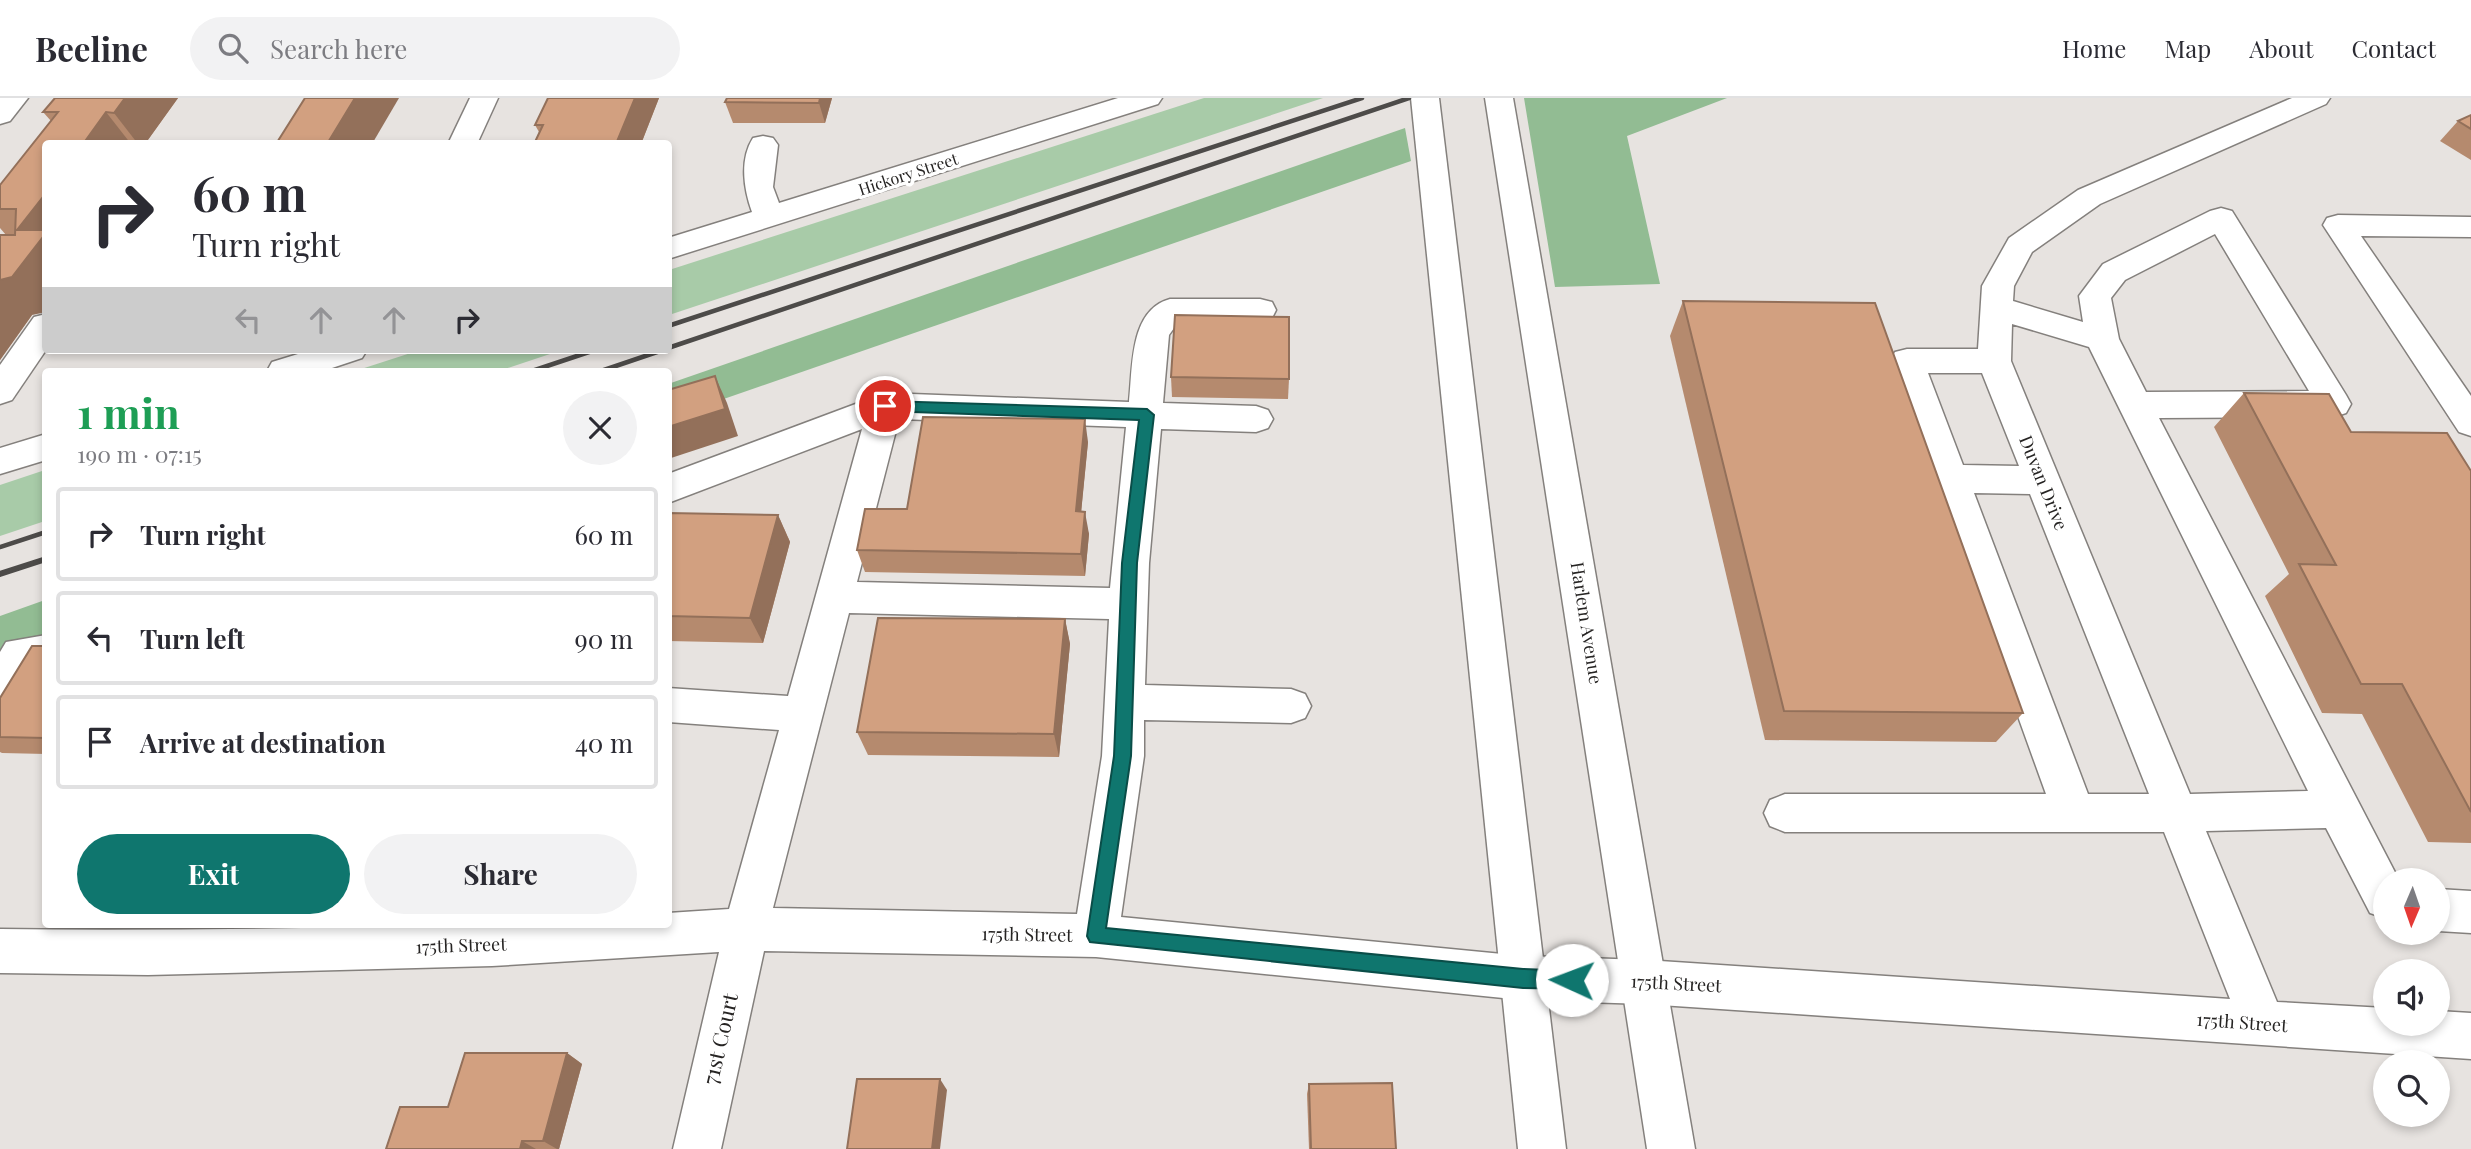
<!DOCTYPE html>
<meta charset="utf-8">
<style>
body{margin:0;font-family:"Playfair Display",serif;background:#f2f2f3;color:#2b2b33;height:100vh;display:flex;flex-direction:column;font-size:26px;white-space:nowrap}
*{box-sizing:border-box;margin:0}
p{font-size:23px;color:#7c7c81}
.icon{flex:none;width:38px;height:38px;fill:none;stroke:currentColor;stroke-width:2;stroke-linecap:round;stroke-linejoin:round}
.map{position:relative;flex:1;overflow:hidden}
.panel{position:absolute;left:42px;top:270px;width:630px;height:560px;display:flex;flex-direction:column;background:#fff;border-radius:7px;box-shadow:0 4px 10px #0003}
.panel>*{flex:none}
.guide{position:absolute;left:42px;top:42px;width:630px;height:214px;border-radius:7px;box-shadow:0 4px 10px #0003;background:#fff;color:#2b2b33;overflow:hidden}
.needle{width:46px;rotate:182deg}
.fabs{position:absolute;left:2373px;top:770px;display:grid;gap:14px}
.fabs a{display:grid;place-items:center;width:77px;height:77px;border-radius:50%;background:#fff;box-shadow:0 4px 10px #0003;font-size:35px}
.pin{position:absolute;display:grid;place-items:center;width:60px;height:60px;color:#fff;margin:-30px;border:4px solid #fff;border-radius:50%;box-shadow:0 2px 7px #0007}
.me{position:absolute;width:77px;margin:-38px;rotate:272deg;stroke-linejoin:round;filter:drop-shadow(0 0 5px #0008)}
.turn{display:flex;align-items:center;gap:24px;height:147px;padding:0 35px;font-size:32px}
.turn .icon{width:91px;height:91px;stroke-width:2.5}
.turn b{display:block;font-size:49px;line-height:60px}
.lanes{display:flex;align-items:center;height:66px;padding:0 35px;background:#0003;justify-content:center;gap:35px;direction:ltr}
.lanes .off{opacity:.35}
.round{display:grid;place-items:center;flex:none;width:74px;height:74px;border-radius:37px;background:#f2f2f3}
.headline{display:flex;align-items:center;justify-content:space-between;height:119px;padding:0 35px}
h1{font-size:42px;font-weight:700;line-height:52px;color:#1e9e55}
.primary-button{display:flex;gap:14px;margin-top:auto;padding:14px 35px}
.primary-button a{flex:1;height:80px;border-radius:42px;background:#0f766e;color:#fff;font-size:28px;font-weight:700;line-height:80px;text-align:center}
.primary-button a+a{background:#f2f2f3;color:#2b2b33}
ul{padding:0;list-style:none}
li{display:flex;align-items:center;gap:21px;height:94px;margin:0 14px 10px;padding:0 21px;border:4px solid #e1e1e2;border-radius:7px}
li div{flex:1}
li b{display:block;font-size:26px}
li em{font-style:normal}
header{display:flex;align-items:center;gap:42px;box-sizing:border-box;height:98px;padding:0 35px;background:#fff;border-bottom:2px solid #e1e1e2}
header strong{font-size:33px}
nav{display:flex;gap:38px;margin-inline-start:auto;font-size:24px}
.search{width:490px;height:63px;background:#f2f2f3;display:flex;align-items:center;gap:18px;box-sizing:border-box;padding:0 24px;border-radius:38px;color:#7c7c81;font-size:26px}
.map>svg:first-child{display:block}
.green{fill:#a8cba8}
.forest{fill:#92bc93}
.lines{fill:none;stroke-linecap:round;stroke-linejoin:round}
.minor-casing{stroke:#84807d;stroke-width:3}
.major-casing{stroke:#84807d;stroke-width:3}
.minor{fill:#fff;fill-rule:evenodd}
.major{fill:#fff;fill-rule:evenodd}
.rail-far1{stroke:#4d4b49;stroke-width:4.5}
.rail{stroke:#4d4b49;stroke-width:6}
.wall{fill:#b58a6e}
.shaded-wall{fill:#93705a}
.building{fill:#d2a080;stroke:#93705a;stroke-width:2}
.route{fill:#0f766e;stroke:#0a4d48;stroke-width:2}
.labels{text-anchor:middle;stroke-width:7;stroke-linejoin:round;paint-order:stroke}
.far-street-label{font-size:16px;fill:#262423;stroke:#fff}
.street-label{font-size:18px;fill:#262423;stroke:#fff}
.near-street-label{font-size:21px;fill:#262423;stroke:#fff}
</style>
<header>
<strong>Beeline</strong>
<div class="search"><svg class="icon" aria-label="search" viewBox="0 0 24 24"><circle cx="10" cy="10" r="6"/><path d="M15 15l6 6"/></svg>Search here</div>
<nav><a>Home</a><a>Map</a><a>About</a><a>Contact</a></nav>
</header>
<div class="map">
<svg width="2471" height="1051" viewBox="0 0 2471 1051">
<rect width="100%" height="100%" fill="#e7e3e0"/>
<!-- green -->
<g class="green">
<path d="M1204 0H1323L669 217V172Z"/>
<path d="M420 252H562L499 273H355Z"/>
<path d="M45 372V423L0 438V387Z"/>
</g>
<!-- forest -->
<g class="forest">
<path d="M1524 0H1727L1627 38 1660 186 1555 189Z"/>
<path d="M1405 30 1411 63 669 320 668 286Z"/>
<path d="M45 502V536L0 552V518Z"/>
</g>
<g class="lines">
<!-- minor casing -->
<g class="minor-casing">
<g id="minor">
<path d="M0 0H28L10 23 0 26Z"/>
<path d="M470 0H498L477 46H448Z"/>
<path d="M1118 0H1162L1158 6 668 161V140L752 114C744 92 739 62 753 40L763 38 773 40 778 47 773 89 779 105Z"/>
<path d="M2292 0H2330L2326 6 2100 106 2032 154 2014 188 2013 203 2083 224 2079 198 2103 166 2210 113 2221 110 2232 113 2346 297 2351 306 2346 315 2334 319 2159 320 2399 782H2385V820L2370 815 2326 730 2206 733 2277 904 2385 910V926H2438V913L2471 915V961L1645 906 1523 902 1096 859 764 853 721 1051H673L719 854 492 868 148 877 0 875V831C223 834 446 826 668 826V815L729 811 779 632 668 624V590L788 598 862 331 668 405V376L885 295 1129 304C1133 270 1129 212 1170 201H1260L1272 204 1276 212 1272 220 1260 223H1179L1169 237 1163 305 1256 308 1268 312 1273 321 1268 330 1256 334 1161 331 1149 465 1145 587 1291 591 1305 596 1311 608 1305 620 1291 625 1144 622V658L1121 819 1523 858 1645 862 2230 901 2164 734H1785L1770 728 1764 715 1770 702 1785 696H2046L1890 263 1895 254 1907 251H1978L1982 188 2009 140 2078 92ZM2215 136 2309 293 2146 294 2119 241 2111 200 2125 182ZM2012 226 2089 249 2308 693 2190 696 2011 263ZM1928 275H1982L2019 368 1963 367ZM899 321 1126 329 1110 490 857 484ZM1974 395 2030 396 2149 696H2088ZM849 515 1109 521 1102 658 1077 816 773 810Z"/>
<path d="M2338 117 2471 119V139L2361 138 2471 298V338L2459 334 2323 127 2327 120Z"/>
<path d="M46 216V252L12 302 0 306V267L34 219Z"/>
<path d="M311 252H367L362 260 323 273H267L272 264Z"/>
<path d="M46 336V362L0 376V350Z"/>
<path d="M46 537V569L32 571 14 599 0 604V554L6 544Z"/>
<path d="M2438 791 2471 793V835L2438 833Z"/>
</g>
</g>
<!-- major casing -->
<g class="major-casing">
<g id="major">
<path d="M1411 0H1439L1566 1051H1518Z"/>
<path d="M1485 0H1513L1695 1051H1647Z"/>
</g>
</g>
<!-- minor -->
<use href="#minor" class="minor"/>
<!-- major -->
<use href="#major" class="major"/>
<!-- rail-far1 -->
<g class="rail-far1">
<path d="M668 228 1362 0"/>
<path d="M668 250 1409 0"/>
<path d="M532 273 595 252"/>
<path d="M601 273 663 252"/>
<path d="M0 449 46 434"/>
</g>
<!-- rail -->
<path class="rail" d="M0 476 46 461"/>
</g>
<!-- wall -->
<g class="wall">
<path d="M55 0H178L145 46H46L32 217 0 262V137H6L0 130V87L51 23 43 14Z"/>
<path d="M548 0H659L641 46H534L539 34 535 27Z"/>
<path d="M832 0 825 25H733L725 4Z"/>
<path d="M2471 17V62L2440 43 2458 23Z"/>
<path d="M1683 203 2023 615 1996 644 1765 642 1670 238Z"/>
<path d="M1171 279 1289 281 1288 301 1172 299Z"/>
<path d="M2244 295 2351 334 2471 373V745L2428 744 2362 616 2322 615 2265 498 2289 476 2214 329Z"/>
<path d="M1088 344 1081 414 1089 436 1085 478 865 474 857 452 907 411Z"/>
<path d="M668 415 778 417 790 444 763 545 668 543Z"/>
<path d="M1065 521 1070 546 1059 659 868 657 857 634Z"/>
<path d="M46 548V656L2 655 0 654V600Z"/>
<path d="M567 955 582 966 559 1051H386L448 1009Z"/>
<path d="M1309 986 1396 1051H1309L1307 996Z"/>
</g>
<!-- shaded-wall -->
<g class="shaded-wall">
<path d="M125 0H178L145 46H138L114 15Z"/>
<path d="M355 0H399L372 46H327Z"/>
<path d="M635 0H659L641 46H616Z"/>
<path d="M820 0H832L825 25 819 5Z"/>
<path d="M106 14 131 46H83Z"/>
<path d="M46 95V214L32 217 0 262V182L17 132Z"/>
<path d="M715 278 727 305 738 338 668 361V329Z"/>
<path d="M1085 321 1088 344 1079 436 1076 413Z"/>
<path d="M1085 414 1089 436 1085 478 1081 456Z"/>
<path d="M778 417 790 444 763 545 750 520Z"/>
<path d="M1065 521 1070 546 1059 659 1054 636Z"/>
<path d="M567 955 582 966 559 1051H557L543 1043Z"/>
<path d="M940 981 947 992 940 1051H932Z"/>
<path d="M522 1043 536 1051H520Z"/>
</g>
<!-- building -->
<g class="building">
<path d="M55 0H125L114 15 106 14 83 46H46V95L17 132H46V135L12 179 0 182V137H15L16 111H0V87L58 14H43Z"/>
<path d="M305 0H355L327 46H276Z"/>
<path d="M548 0H635L616 46H534L543 27H535Z"/>
<path d="M727 0H820L819 5 725 4Z"/>
<path d="M2471 17V31L2458 23Z"/>
<path d="M1683 203 1875 205 2023 615 1784 613Z"/>
<path d="M1175 217 1289 219V281L1171 279Z"/>
<path d="M715 278 725 311 668 329V292Z"/>
<path d="M2244 295 2329 296 2351 334 2447 335 2471 373V714L2402 586H2361L2299 466 2336 467Z"/>
<path d="M923 319 1085 321 1076 413 1085 414 1081 456 857 452 865 411H907Z"/>
<path d="M668 415 778 417 750 520 668 518Z"/>
<path d="M878 520 1065 521 1054 636 857 634Z"/>
<path d="M32 548H46V640L0 639V600Z"/>
<path d="M465 955H567L543 1043H522L520 1051H386L400 1009H448Z"/>
<path d="M857 981H940L932 1051H847Z"/>
<path d="M1392 985 1396 1051H1311L1309 986Z"/>
</g>
<!-- route -->
<path class="route" d="M885 303 1147 311 1154 317 1137 465 1131 658 1106 830 1523 871 1572 873 1578 875 1581 882 1578 888 1572 891 1523 890 1090 844 1087 838 1114 658 1122 465 1139 322 885 313 878 308Z"/>
<g class="labels">
<!-- far-street labels -->
<g class="far-street-label">
<text transform="translate(908 76) rotate(-18)" y="6">Hickory Street</text>
</g>
<!-- street labels -->
<g class="street-label">
<text transform="translate(2043 385) rotate(68)" y="6">Duvan Drive</text>
<text transform="translate(1586 525) rotate(81)" y="6">Harlem Avenue</text>
<text transform="translate(1027 837) rotate(1)" y="6">175th Street</text>
<text transform="translate(461 848) rotate(-2)" y="6">175th Street</text>
<text transform="translate(1676 886) rotate(3)" y="6">175th Street</text>
<text transform="translate(2242 925) rotate(4)" y="6">175th Street</text>
</g>
<!-- near-street labels -->
<g class="near-street-label">
<text transform="translate(721 941) rotate(-77)" y="7">71st Court</text>
</g>
</g>
</svg>
<div class="fabs">
<a><svg class="needle" viewBox="-14 -14 28 28"><path d="M0-13l5 13h-10z" fill="#e53935"/><path d="M0 13l5-13h-10z" fill="#7c7c81"/></svg></a>
<a><svg class="icon" aria-label="sound" viewBox="0 0 24 24"><path d="M4 9h4l5-4v14l-5-4H4zM17 9q2 3 0 6"/></svg></a>
<a><svg class="icon" aria-label="search" viewBox="0 0 24 24"><circle cx="10" cy="10" r="6"/><path d="M15 15l6 6"/></svg></a>
</div>
<div class="pin" style="left:885px;top:308px;background:#d93025"><svg class="icon" aria-label="arrive" viewBox="0 0 24 24"><path d="M6 21V4h12l-3 4 3 4H6"/></svg></div>
<svg class="me" style="left:1572px;top:882px" viewBox="-20 -20 40 40"><circle r="19" fill="#fff"/><path d="M0-13L10 11 0 6-10 11z" fill="#0f766e"/></svg>
<div class="guide">
<div class="turn"><svg class="icon" aria-label="right" viewBox="0 0 24 24"><path d="M7 20v-9h11M14 6l5 5-5 5"/></svg><div><b>60 m</b>Turn right</div></div>
<div class="lanes"><svg class="icon off" aria-label="left" viewBox="0 0 24 24"><path d="M17 20v-9H6M10 6l-5 5 5 5"/></svg><svg class="icon off" aria-label="ahead" viewBox="0 0 24 24"><path d="M12 20V5M6 11l6-6 6 6"/></svg><svg class="icon off" aria-label="ahead" viewBox="0 0 24 24"><path d="M12 20V5M6 11l6-6 6 6"/></svg><svg class="icon" aria-label="right" viewBox="0 0 24 24"><path d="M7 20v-9h11M14 6l5 5-5 5"/></svg></div>
</div>
<section class="panel">
<div class="headline"><div><h1>1 min</h1><p>190 m · 07:15</p></div><a class="round"><svg class="icon" aria-label="close" viewBox="0 0 24 24"><path d="M6 6l12 12M18 6L6 18"/></svg></a></div>
<ul>
<li><svg class="icon" aria-label="right" viewBox="0 0 24 24"><path d="M7 20v-9h11M14 6l5 5-5 5"/></svg><div><b>Turn right</b></div><em>60 m</em></li>
<li><svg class="icon" aria-label="left" viewBox="0 0 24 24"><path d="M17 20v-9H6M10 6l-5 5 5 5"/></svg><div><b>Turn left</b></div><em>90 m</em></li>
<li><svg class="icon" aria-label="arrive" viewBox="0 0 24 24"><path d="M6 21V4h12l-3 4 3 4H6"/></svg><div><b>Arrive at destination</b></div><em>40 m</em></li>
</ul>
<div class="primary-button"><a>Exit</a><a>Share</a></div>
</section>
</div>
